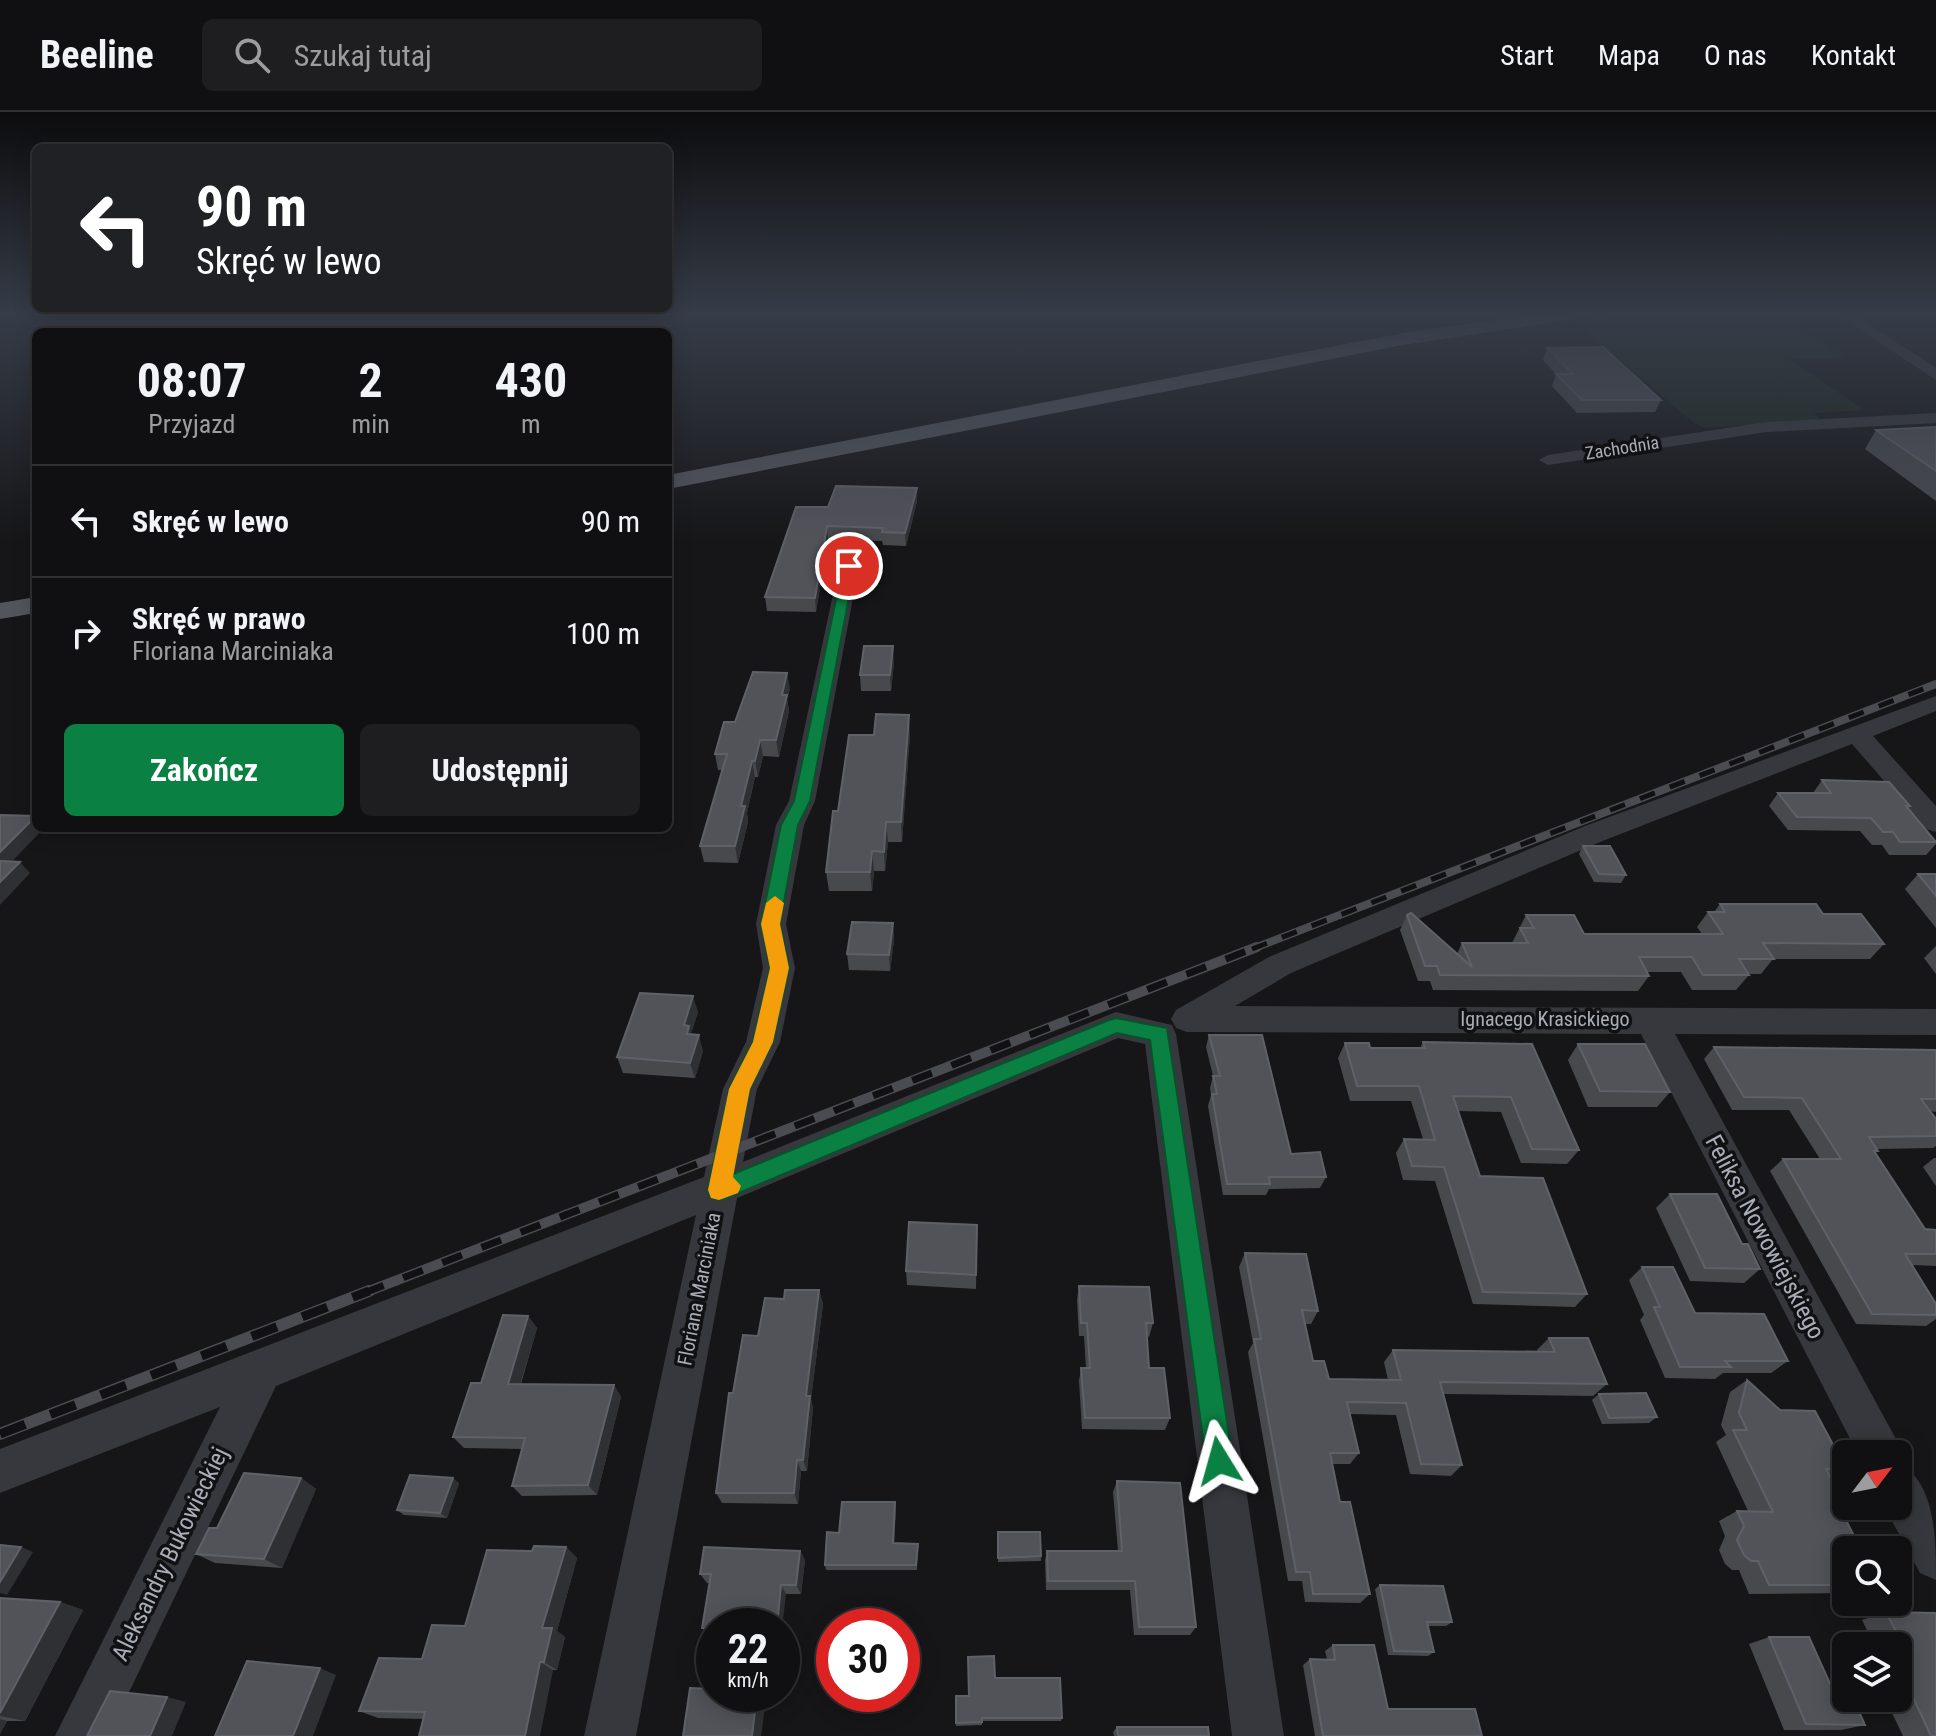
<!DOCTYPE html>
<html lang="pl">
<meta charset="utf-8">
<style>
body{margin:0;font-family:"Roboto Condensed",sans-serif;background:#1e1e20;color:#f1f3f6;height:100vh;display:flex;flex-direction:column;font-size:30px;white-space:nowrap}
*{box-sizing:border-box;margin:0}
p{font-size:26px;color:#9c9d9f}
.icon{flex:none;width:44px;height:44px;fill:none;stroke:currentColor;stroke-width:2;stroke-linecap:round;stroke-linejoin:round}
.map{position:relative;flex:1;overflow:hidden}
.panel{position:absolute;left:32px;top:216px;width:640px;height:504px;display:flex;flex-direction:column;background:#101012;border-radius:12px;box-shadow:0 4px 20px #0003,0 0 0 2px #303032}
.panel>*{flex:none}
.top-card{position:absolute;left:32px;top:32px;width:640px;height:168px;border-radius:12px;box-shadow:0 4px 20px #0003,0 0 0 2px #303032;background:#202124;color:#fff;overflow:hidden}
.needle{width:52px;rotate:58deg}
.controls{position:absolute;left:1832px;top:1328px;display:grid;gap:16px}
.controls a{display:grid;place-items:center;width:80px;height:80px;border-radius:12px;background:#101012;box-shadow:0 4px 20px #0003,0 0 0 2px #303032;font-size:40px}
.speed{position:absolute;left:696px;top:1496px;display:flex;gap:16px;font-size:40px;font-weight:700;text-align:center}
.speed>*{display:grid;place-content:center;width:104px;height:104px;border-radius:50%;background:#101012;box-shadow:0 4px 20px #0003,0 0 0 2px #303032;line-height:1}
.speed small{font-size:20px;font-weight:400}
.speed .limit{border:12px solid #d22;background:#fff;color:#111}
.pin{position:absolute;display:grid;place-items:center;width:68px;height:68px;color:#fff;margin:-34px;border:4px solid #fff;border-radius:50%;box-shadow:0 2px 8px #0007}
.me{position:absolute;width:88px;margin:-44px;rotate:352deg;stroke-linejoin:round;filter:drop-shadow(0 0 6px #0008)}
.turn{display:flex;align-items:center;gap:28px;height:168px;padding:0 32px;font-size:36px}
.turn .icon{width:104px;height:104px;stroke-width:2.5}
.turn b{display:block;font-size:56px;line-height:68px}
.eta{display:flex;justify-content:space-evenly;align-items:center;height:136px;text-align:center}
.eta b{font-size:48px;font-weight:700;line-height:56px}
.primary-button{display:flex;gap:16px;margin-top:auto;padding:16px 32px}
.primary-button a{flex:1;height:92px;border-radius:12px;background:#0b8043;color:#fff;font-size:32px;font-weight:700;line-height:92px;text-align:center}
.primary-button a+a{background:#1e1e20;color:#f1f3f6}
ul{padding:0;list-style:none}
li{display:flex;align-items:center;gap:24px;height:112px;padding:0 32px;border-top:2px solid #303032}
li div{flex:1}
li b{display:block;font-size:30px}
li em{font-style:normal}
header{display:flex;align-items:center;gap:48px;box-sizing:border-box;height:112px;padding:0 40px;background:#101012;border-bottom:2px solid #303032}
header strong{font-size:38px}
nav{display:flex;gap:44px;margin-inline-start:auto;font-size:28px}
.search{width:560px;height:72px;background:#1e1e20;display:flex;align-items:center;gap:20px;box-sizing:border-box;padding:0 28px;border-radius:12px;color:#9c9d9f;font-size:30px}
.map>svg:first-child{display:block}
.green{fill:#1e261f}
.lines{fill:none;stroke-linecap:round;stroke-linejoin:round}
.path{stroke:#3d3f44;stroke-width:3;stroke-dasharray:2 3;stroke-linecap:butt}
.minor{fill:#37383d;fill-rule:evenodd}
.major{fill:#53555c;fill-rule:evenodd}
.rail-far2-casing{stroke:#4a4c52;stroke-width:8}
.rail-far1-casing{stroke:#4a4c52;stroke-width:10}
.rail-casing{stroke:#4a4c52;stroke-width:12}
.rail-far2{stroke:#111113;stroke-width:5;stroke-dasharray:16;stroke-linecap:butt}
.rail-far1{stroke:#111113;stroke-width:7;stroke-dasharray:21;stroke-linecap:butt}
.rail{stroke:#111113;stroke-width:9;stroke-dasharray:27;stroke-linecap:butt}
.wall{fill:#47494d}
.shaded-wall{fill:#2f3033}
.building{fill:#525359;stroke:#5f6168;stroke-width:2}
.route{fill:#0b8043;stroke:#07532c;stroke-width:2}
.slow{fill:#f59e0b}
.labels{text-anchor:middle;stroke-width:7;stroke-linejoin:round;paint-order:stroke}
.far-street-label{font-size:18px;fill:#a8adb8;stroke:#111113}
.street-label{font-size:20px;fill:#a8adb8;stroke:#111113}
.near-street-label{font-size:24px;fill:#a8adb8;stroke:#111113}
</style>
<header>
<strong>Beeline</strong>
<div class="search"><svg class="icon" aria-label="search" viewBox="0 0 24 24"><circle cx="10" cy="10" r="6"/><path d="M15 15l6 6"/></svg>Szukaj tutaj</div>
<nav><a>Start</a><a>Mapa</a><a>O nas</a><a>Kontakt</a></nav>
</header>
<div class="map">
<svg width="1936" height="1624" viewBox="0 0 1936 1624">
<rect width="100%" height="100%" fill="#161618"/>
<!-- green -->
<path class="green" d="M1613 203H1837L1846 208 1789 204 1802 213 1798 214 1845 246 1789 247 1864 298 1814 301 1821 308 1706 316 1694 311 1572 207Z"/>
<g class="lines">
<!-- path -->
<path class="path" d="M0 205 9 203"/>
<!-- minor -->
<g class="minor">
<path d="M1838 203H1855L1936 256V268Z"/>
<path d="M1936 301V311L1767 320 1548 353 1539 348 1548 343 1767 310Z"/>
<path d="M849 448 859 454 815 689 804 713 786 812 795 856 780 930 757 977 743 1050 1116 900 1172 913 1176 922 1284 1624H1232L1145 932 1118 926 737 1086 636 1624H584L696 1103 276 1274 108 1624H55L220 1295 0 1381V1337L704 1065 723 977 746 930 763 856 756 812 776 713 789 689 839 454Z"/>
<path d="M1936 584V599L1873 624 1936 694V720L1926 717 1852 632 1605 728 1291 861 1235 894 1936 897V923L1675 922 1896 1327 1903 1342 1899 1352C1936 1370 1936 1428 1936 1468L1920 1461 1884 1394H1898V1342H1858L1641 922 1187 920 1176 916 1171 907 1176 898 1269 845 1585 714Z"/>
</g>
<!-- major -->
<g class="major">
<path d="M1531 203H1578L1569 208 1403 233 668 377V363L1403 221Z"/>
<path d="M36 485V501L0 507V491Z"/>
</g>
<!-- rail-far2 casing -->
<g class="rail-far2-casing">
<path id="rail-far2" d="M1252 837 1936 572"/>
</g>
<!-- rail-far1 casing -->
<g class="rail-far1-casing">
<path id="rail-far1" d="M364 1181 1257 835"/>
</g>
<!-- rail casing -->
<g class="rail-casing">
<path id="rail" d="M0 1322 369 1179"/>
</g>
<!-- rail-far2 -->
<use href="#rail-far2" class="rail-far2"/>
<!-- rail-far1 -->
<use href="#rail-far1" class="rail-far1"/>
<!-- rail -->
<use href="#rail" class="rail"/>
</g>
<!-- wall -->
<g class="wall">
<path d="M1547 236 1661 288 1655 300 1577 301 1552 274 1556 262 1543 248Z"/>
<path d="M1936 315V389L1865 337 1876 318Z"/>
<path d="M917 389 906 434 883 433 882 429 828 427 816 500 767 499 765 485 828 395Z"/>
<path d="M894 550 891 579H861L860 563Z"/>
<path d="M790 577 787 586 789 599 779 645 763 644 758 665H755L747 701 748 710 738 751 704 750 700 734 722 658H718L715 642 735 610Z"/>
<path d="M910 622 902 730H888L885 759H874L872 779H829L826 760 838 699Z"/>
<path d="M1822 668 1910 694 1908 697 1936 729V732L1926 743H1889L1882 733H1872L1860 719 1788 718 1769 694 1778 681H1813Z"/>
<path d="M1583 734 1626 763 1621 771 1594 770 1579 742Z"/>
<path d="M1918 762H1936V816L1905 777Z"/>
<path d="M1720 792 1823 802 1884 832 1870 847H1773L1761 862H1748L1749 863 1736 878H1692L1681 860H1647L1649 864 1638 879 1433 878 1430 869H1418L1400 818 1407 803 1457 842 1462 831H1512L1526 803 1584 822H1702L1697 815 1708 800H1714Z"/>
<path d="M893 811 894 828 890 859 849 858 847 842Z"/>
<path d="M1936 834V862L1924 846Z"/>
<path d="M698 900 691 921 703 939 695 966 623 961 617 945Z"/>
<path d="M1209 923 1291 1042 1326 1065 1320 1076 1269 1077 1266 1083H1223L1208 994 1211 983 1210 976 1213 964 1206 935Z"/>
<path d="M1423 930 1532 932 1579 1038 1567 1052 1521 1051 1501 1000 1458 999 1480 1064 1587 1182 1575 1195 1473 1192 1435 1069 1403 1068 1396 1041 1404 1027H1423L1411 989H1350L1338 946 1345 931 1370 936H1420Z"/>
<path d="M1578 932 1670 980 1657 995H1588L1568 948Z"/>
<path d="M1714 935 1936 938V1000L1930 999 1936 1007V1034L1933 1036 1877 1037 1878 1039 1875 1041 1925 1117 1936 1118V1154L1913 1153 1936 1192V1207L1926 1214 1856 1212 1770 1059 1783 1047H1820L1789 998H1732L1704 947Z"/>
<path d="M1934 1046H1936V1074L1923 1055Z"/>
<path d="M1670 1082 1742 1132 1760 1157 1744 1171 1690 1169 1656 1096Z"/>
<path d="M977 1113 976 1177 907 1173 906 1159Z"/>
<path d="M1245 1141 1318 1199 1311 1212H1305L1313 1249 1329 1267 1388 1268 1384 1250 1393 1238 1537 1240V1238L1549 1226 1607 1272 1593 1284 1444 1282 1462 1353 1451 1364 1410 1362 1396 1303 1350 1302 1359 1341 1350 1352H1332L1340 1390 1370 1482 1360 1491 1305 1490 1302 1469H1288L1248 1240 1253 1231 1239 1155Z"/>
<path d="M1642 1155 1695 1201 1788 1249 1771 1261H1723L1715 1267 1665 1266 1640 1208 1644 1203 1629 1168Z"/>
<path d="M1079 1174 1153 1211 1149 1225 1147 1224 1149 1256 1170 1306 1165 1318 1082 1317 1079 1269 1081 1256H1086L1084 1224H1079L1077 1188Z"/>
<path d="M819 1178 823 1192 811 1287 813 1296 807 1359H801L798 1392 722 1391 716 1381 733 1281 758 1224 784 1187Z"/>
<path d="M528 1204 537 1216 521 1272 614 1273 621 1285 597 1383 522 1384 512 1374 522 1337 464 1336 453 1325Z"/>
<path d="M1747 1268 1846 1357 1831 1366 1848 1400 1843 1402 1846 1438V1481L1749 1482 1739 1458H1732L1725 1452 1719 1438 1725 1424 1719 1409 1737 1399H1748L1716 1330 1726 1323 1721 1313 1730 1280Z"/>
<path d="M1599 1282 1657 1305 1649 1311 1602 1312 1592 1288Z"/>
<path d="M301 1366 316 1377 282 1456 215 1451 196 1442 217 1416Z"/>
<path d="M1117 1369 1196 1515 1190 1523H1134L1130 1478H1046L1045 1448 1047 1439H1118L1113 1380Z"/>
<path d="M459 1371 447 1406 404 1403 397 1398Z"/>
<path d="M896 1395 894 1431 918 1432 917 1458H826L825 1453 839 1421Z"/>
<path d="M998 1420 1041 1444V1449L998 1450Z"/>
<path d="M566 1435 577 1446 557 1519 565 1525 557 1558H553L424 1607 378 1606 359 1599 422 1547Z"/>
<path d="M800 1439 805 1448 801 1482H786L714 1514V1524H709L702 1516 710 1471H707L700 1462Z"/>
<path d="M1380 1473 1452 1510 1446 1514H1428L1434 1540 1428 1544 1388 1543 1375 1477Z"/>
<path d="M0 1486 60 1490 83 1498 25 1609H7L0 1622Z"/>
<path d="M1886 1500 1935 1501 1936 1624H1903L1885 1586H1898V1534H1869L1874 1532 1862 1508Z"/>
<path d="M1769 1525 1836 1585 1865 1613 1841 1618H1784L1749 1532Z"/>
<path d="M1333 1533 1388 1597 1482 1624H1315L1303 1553 1310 1547H1327L1325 1539Z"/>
<path d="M995 1566 1062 1606 1061 1609H982V1613L956 1614V1584H969Z"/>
<path d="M1117 1615 1209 1624H1114L1113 1620Z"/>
</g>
<!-- shaded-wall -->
<g class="shaded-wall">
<path d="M917 376V389L906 434 905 421Z"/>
<path d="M827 414 828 427 816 500 815 486Z"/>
<path d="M893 534 894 550 891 579 890 563Z"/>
<path d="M787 561 790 577 787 587 789 599 779 645 776 628 782 583Z"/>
<path d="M909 603 910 622 902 730 901 710Z"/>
<path d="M760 628 763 644 758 665 755 649Z"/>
<path d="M752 649 755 665 747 701 748 710 738 751 735 734 741 694Z"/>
<path d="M36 704V716H44L2 760 0 758V740Z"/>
<path d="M886 710 888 730 885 759 884 740Z"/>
<path d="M872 739 874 759 872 779 870 760Z"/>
<path d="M20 750 30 761 0 793V770Z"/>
<path d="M893 811 894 828 890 859 889 843Z"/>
<path d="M693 884 698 900 691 921 694 930 692 938 684 913Z"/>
<path d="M699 923 703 939 695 966 690 951Z"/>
<path d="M819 1178 823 1192 811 1287 813 1296 807 1359 803 1348 806 1284Z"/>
<path d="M528 1204 537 1216 517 1283 508 1272Z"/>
<path d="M614 1273 621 1285 597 1383 588 1373Z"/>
<path d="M797 1348 801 1359 798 1392 794 1381Z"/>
<path d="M301 1366 316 1377 282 1456 264 1447Z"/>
<path d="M453 1366 459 1371 447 1406 440 1401Z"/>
<path d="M895 1390 896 1395 894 1436 893 1431Z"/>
<path d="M21 1435 33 1440 7 1483 0 1481V1470Z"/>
<path d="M566 1435 577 1446 557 1519 565 1525 557 1558 544 1550 542 1516Z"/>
<path d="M800 1439 805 1448 801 1482 796 1473Z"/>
<path d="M781 1473 786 1482 782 1517V1514H777Z"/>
<path d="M60 1490 83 1498 25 1609 0 1604V1601Z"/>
<path d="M540 1550 553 1558 540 1624H525Z"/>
<path d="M320 1556 336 1563 313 1624H293Z"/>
<path d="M757 1582H761L766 1588 761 1624H752Z"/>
<path d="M167 1585 186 1590 172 1624H150Z"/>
<path d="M0 1607 7 1609 0 1622Z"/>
</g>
<!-- building -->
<g class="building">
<path d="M1603 235 1661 288H1582L1556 262H1573L1547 236Z"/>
<path d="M1936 315V359L1876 318Z"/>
<path d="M836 374 917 376 905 421 882 420 883 416 827 414 815 486 765 485 796 395H828Z"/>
<path d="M864 534H893L890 563H860Z"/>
<path d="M753 560 787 561 782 583H787L776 628H760L755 649H752L741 694H745L735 734H700L727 642H715L724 610H735Z"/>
<path d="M876 602 909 603 901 710H886L884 740 872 739 870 760H826L833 699H838L849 623H874Z"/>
<path d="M1822 668 1889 670 1910 694H1906L1936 730H1900L1893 720H1883L1871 706 1797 705 1778 681H1831Z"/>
<path d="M0 703 36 704 0 740Z"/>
<path d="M1583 734H1610L1626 763 1599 762Z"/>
<path d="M0 749 20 750 0 770Z"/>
<path d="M1918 762H1936V784Z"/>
<path d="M1720 792H1816L1823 802H1861L1884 832 1763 831 1774 847H1739L1749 863H1703L1692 845H1639L1649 864 1440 863 1437 854H1425L1407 803 1411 801 1472 855 1462 831H1528L1520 816H1534L1526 803H1574L1584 822H1723L1708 800H1725Z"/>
<path d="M852 810 893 811 889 843 847 842Z"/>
<path d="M640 881 693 884 684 913 689 914 687 922 699 923 690 951 617 945Z"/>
<path d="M1209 923H1262L1291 1042 1320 1040 1326 1065H1269L1270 1072H1227L1212 982H1217L1213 964H1220Z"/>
<path d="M1423 930 1532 932 1579 1038 1532 1037 1511 985 1453 984 1480 1064 1543 1066 1587 1182 1483 1180 1444 1055 1412 1054 1404 1027 1435 1028 1419 974H1357L1345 931H1369L1370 936H1425Z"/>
<path d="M1578 932H1645L1670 980 1600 979Z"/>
<path d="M1714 935 1936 938V987H1921L1936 1007V1024L1869 1025 1878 1039H1874L1925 1117 1936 1118V1142H1905L1936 1192V1203L1872 1202 1783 1047H1841L1802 986 1744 985Z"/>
<path d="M1670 1082H1717L1742 1132H1748L1760 1157 1705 1156Z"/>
<path d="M909 1110 977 1113 976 1163 906 1159Z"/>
<path d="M1245 1141 1306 1142 1318 1199 1302 1198 1313 1249H1324L1329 1267 1401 1268 1393 1238 1555 1240 1549 1226H1588L1607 1272 1440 1270 1462 1353 1421 1352 1406 1291 1347 1290 1359 1341H1330L1340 1390H1350L1370 1482H1313L1310 1460H1296L1254 1227H1261Z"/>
<path d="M1642 1155H1673L1695 1201 1764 1202 1788 1249H1725L1731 1255H1680L1654 1195H1660Z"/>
<path d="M1079 1174 1149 1175 1153 1211H1146L1149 1256H1164L1170 1306H1085L1081 1256H1090L1087 1211H1081Z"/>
<path d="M785 1178H819L806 1284H810L803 1348H797L794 1381H716L729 1281H733L743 1223 758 1224 765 1186 784 1187Z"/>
<path d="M503 1203 528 1204 508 1272 614 1273 588 1373 512 1374 525 1326 453 1325 471 1271H481Z"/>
<path d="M1747 1268 1780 1298 1815 1299 1846 1357H1826L1848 1400H1842L1861 1438H1846V1473H1769L1758 1449H1751L1744 1443 1737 1428 1744 1414 1737 1399 1773 1400 1733 1318H1747L1739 1301Z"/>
<path d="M1646 1281 1657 1305 1609 1306 1599 1282Z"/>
<path d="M244 1361 301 1366 264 1447 196 1442 209 1416H217Z"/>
<path d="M410 1363 453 1366 440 1401 397 1398Z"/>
<path d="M1117 1369 1180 1371 1196 1515H1139L1135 1469H1048L1047 1439H1122Z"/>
<path d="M842 1390H895L893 1431 918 1432 916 1453H825L827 1420 839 1421Z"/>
<path d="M998 1420H1040L1041 1444 998 1446Z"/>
<path d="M0 1433 21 1435 0 1470Z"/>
<path d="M534 1434 566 1435 542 1516H552L544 1550H540L525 1624H419L425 1600 359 1599 379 1546 422 1547 432 1513 465 1514 487 1438 532 1439Z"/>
<path d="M704 1435 800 1439 796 1473H781L777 1514H714V1516H702L711 1462H700Z"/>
<path d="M1380 1473 1443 1474 1452 1510H1427L1434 1540 1394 1539Z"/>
<path d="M0 1486 60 1490 0 1601Z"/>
<path d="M1886 1500 1935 1501 1936 1503V1624H1931L1898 1553V1534H1889L1886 1529H1901Z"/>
<path d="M1769 1525H1809L1836 1585 1853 1586 1865 1613 1806 1612Z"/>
<path d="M1333 1533H1374L1388 1597H1475L1482 1624H1323L1310 1547 1335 1548Z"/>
<path d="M994 1544 995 1566H1060L1062 1606H982V1610L956 1611V1584H969L968 1545Z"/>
<path d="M247 1549 320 1556 293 1624H215Z"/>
<path d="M690 1576 714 1577V1582H757L752 1624H683Z"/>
<path d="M110 1579 167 1585 150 1624H87Z"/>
<path d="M1117 1615H1208L1209 1624H1118Z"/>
</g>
<!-- sky -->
<linearGradient id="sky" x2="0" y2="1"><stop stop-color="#0c0c0d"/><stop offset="0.47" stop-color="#363c48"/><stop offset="1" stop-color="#363c48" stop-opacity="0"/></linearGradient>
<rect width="1936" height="430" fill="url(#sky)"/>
<!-- route -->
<path class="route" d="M849 450 855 454 810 689 798 713 780 812 789 856 773 930 750 977 733 1062 1109 908 1116 906 1167 916 1233 1349 1229 1359 1219 1363 1210 1359 1206 1349 1150 928 1117 921 727 1086 719 1088 711 1086 708 1078 729 977 753 930 770 856 761 812 781 713 794 689 843 454Z"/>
<!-- slow -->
<path class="slow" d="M775 784 784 791 780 812 789 856 773 930 750 977 733 1065 741 1074 738 1081 719 1088 711 1086 708 1078 729 977 753 930 770 856 761 812 766 791Z"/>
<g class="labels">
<!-- far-street labels -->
<g class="far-street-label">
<text transform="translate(1622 336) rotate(-9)" y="6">Zachodnia</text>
</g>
<!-- street labels -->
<g class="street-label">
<text x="1545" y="914">Ignacego Krasickiego</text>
<text transform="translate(699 1177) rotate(-79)" y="7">Floriana Marciniaka</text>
</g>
<!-- near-street labels -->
<g class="near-street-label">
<text transform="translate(1765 1125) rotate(62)" y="8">Feliksa Nowowiejskiego</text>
<text transform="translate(170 1442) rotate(-64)" y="8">Aleksandry Bukowieckiej</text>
</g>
</g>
</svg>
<div class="controls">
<a><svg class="needle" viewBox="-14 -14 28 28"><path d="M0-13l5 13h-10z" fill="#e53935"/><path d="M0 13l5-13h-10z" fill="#9c9d9f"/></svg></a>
<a><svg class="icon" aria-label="search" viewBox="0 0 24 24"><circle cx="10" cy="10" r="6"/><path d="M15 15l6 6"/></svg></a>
<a><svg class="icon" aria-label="layers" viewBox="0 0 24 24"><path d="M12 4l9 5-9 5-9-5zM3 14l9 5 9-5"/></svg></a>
</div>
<div class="speed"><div>22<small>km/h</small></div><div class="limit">30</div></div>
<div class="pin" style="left:849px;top:454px;background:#d93025"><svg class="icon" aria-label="arrive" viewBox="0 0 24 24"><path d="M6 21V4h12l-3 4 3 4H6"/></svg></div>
<svg class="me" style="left:1219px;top:1349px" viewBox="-20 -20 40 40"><path d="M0-17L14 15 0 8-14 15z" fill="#0b8043" stroke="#fff" stroke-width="4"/></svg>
<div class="top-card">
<div class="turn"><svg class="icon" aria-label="left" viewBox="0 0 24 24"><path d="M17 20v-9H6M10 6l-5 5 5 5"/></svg><div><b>90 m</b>Skręć w lewo</div></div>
</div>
<section class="panel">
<div class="eta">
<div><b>08:07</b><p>Przyjazd</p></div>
<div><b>2</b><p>min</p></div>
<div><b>430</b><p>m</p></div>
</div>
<ul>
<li><svg class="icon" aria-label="left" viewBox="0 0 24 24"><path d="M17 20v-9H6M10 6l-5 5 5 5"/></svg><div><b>Skręć w lewo</b></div><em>90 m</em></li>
<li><svg class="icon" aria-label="right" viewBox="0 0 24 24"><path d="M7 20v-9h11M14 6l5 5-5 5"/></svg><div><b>Skręć w prawo</b><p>Floriana Marciniaka</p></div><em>100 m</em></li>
</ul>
<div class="primary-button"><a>Zakończ</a><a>Udostępnij</a></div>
</section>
</div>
